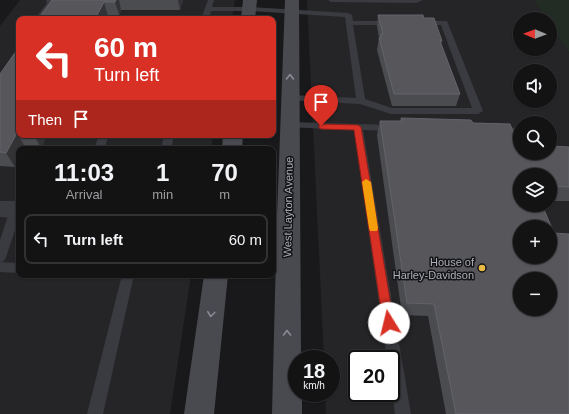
<!DOCTYPE html>
<meta charset="utf-8">
<style>
body{margin:0;font-family:Helvetica,sans-serif;background:#1c1c1d;color:#f1f3f6;height:100vh;display:flex;flex-direction:column;font-size:15px;white-space:nowrap}
*{box-sizing:border-box;margin:0}
p{font-size:13px;color:#9d9ea0}
.icon{flex:none;width:22px;height:22px;fill:none;stroke:currentColor;stroke-width:2;stroke-linecap:round;stroke-linejoin:round}
.map{position:relative;flex:1;overflow:hidden}
.panel{position:absolute;left:16px;top:146px;width:260px;height:132px;display:flex;flex-direction:column;background:#131314;border-radius:8px;box-shadow:0 1px 3px #0004,0 0 0 1px #323234}
.panel>*{flex:none}
.banner{position:absolute;left:16px;top:16px;width:260px;height:122px;border-radius:8px;box-shadow:0 1px 3px #0004,0 0 0 1px #323234;background:#d93025;color:#fff;overflow:hidden}
.needle{width:26px;rotate:271deg}
.fabs{position:absolute;left:513px;top:12px;display:grid;gap:8px}
.fabs a{display:grid;place-items:center;width:44px;height:44px;border-radius:50%;background:#131314;box-shadow:0 1px 3px #0004,0 0 0 1px #323234;font-size:20px}
.speed{position:absolute;left:288px;top:350px;display:flex;gap:8px;font-size:20px;font-weight:700;text-align:center}
.speed>*{display:grid;place-content:center;width:52px;height:52px;border-radius:50%;background:#131314;box-shadow:0 1px 3px #0004,0 0 0 1px #323234;line-height:1}
.speed small{font-size:10px;font-weight:400}
.speed .limit{border:2px solid #111;border-radius:6px;background:#fff;color:#111}
.pin{position:absolute;display:grid;place-items:center;width:34px;height:34px;color:#fff;margin:-41px -17px;border-radius:50% 50% 50% 0;rotate:-45deg;box-shadow:0 0 4px #0007}
.pin .icon{rotate:45deg}
.me{position:absolute;width:44px;margin:-22px;rotate:351deg;stroke-linejoin:round;filter:drop-shadow(0 0 3px #0008)}
.turn{display:flex;align-items:center;gap:14px;height:84px;padding:0 12px;font-size:18px}
.turn .icon{width:52px;height:52px;stroke-width:2.5}
.turn b{display:block;font-size:28px;line-height:34px}
.then{display:flex;align-items:center;height:38px;padding:0 12px;background:#0003;gap:8px;font-size:15px}
.eta{display:flex;justify-content:space-evenly;align-items:center;height:68px;text-align:center}
.eta b{font-size:24px;font-weight:600;line-height:28px}
ul{padding:0;list-style:none}
li{display:flex;align-items:center;gap:12px;height:50px;margin:0 8px 6px;padding:0 4px;border:2px solid #323234;border-radius:8px}
li div{flex:1}
li b{display:block;font-size:15px}
li em{font-style:normal}
.map>svg:first-child{display:block}
.built{fill:#252528;fill-rule:evenodd}
.green{fill:#232b25}
.lines{fill:none;stroke-linecap:round;stroke-linejoin:round}
.lane{fill:#3a3b40;fill-rule:evenodd}
.street{fill:#3a3b40;fill-rule:evenodd}
.secondary{fill:#494a50;fill-rule:evenodd}
.wall{fill:#4b4c50}
.shaded-wall{fill:#333336}
.building{fill:#56565b;stroke:#63646a;fill-rule:evenodd}
.oneway{stroke:#898c95}
.route{fill:#d93025;stroke:#8d1f18}
.slow{fill:#f59e0b}
.poi-dot{fill:#e8bb44;stroke:#141416;stroke-width:1.5}
.labels{text-anchor:middle;stroke-width:3;stroke-linejoin:round;paint-order:stroke}
.street-label{font-size:11px;fill:#acb0ba;stroke:#141416}
.poi-label{font-size:11px;fill:#acb0ba;stroke:#141416;text-anchor:end}
</style>
<div class="map">
<svg width="569" height="414" viewBox="0 0 569 414">
<rect width="100%" height="100%" fill="#19191b"/>
<!-- built -->
<g class="built">
<path d="M20 0H235L232 19H19V135H213L211 149H19V275H191L170 414H0V26Z"/>
<path d="M307 0H534L546 19H520V49H550V24L569 53V414H326L325 393H331V359H324ZM520 71H550V101H520ZM520 123H550V153H520ZM520 175H550V205H520ZM520 227H550V257H520ZM520 279H550V309H520ZM357 359H391V393H357Z"/>
</g>
<!-- green -->
<path class="green" d="M534 0H569V53L550 24V19H546Z"/>
<g class="lines">
<!-- lane -->
<g class="lane">
<path d="M46 0H52L53 3 43 19H35L47 3Z"/>
<path d="M208 0H214L212 7H249L348 13 352 15 353 21H394L395 23 391 25H353L365 99 392 108H472L441 25H420L416 23 420 21H447L483 111 478 114H391L360 104 287 100 286 98 287 96 290 95 356 98 345 17 249 11H211L209 19H201Z"/>
<path d="M328 0H423L416 3 331 2Z"/>
<path d="M289 122 393 125 398 128 393 131 363 130 411 414H395L391 384V359H387L354 130 286 127 284 125 286 123Z"/>
<path d="M498 127 520 128V134L495 132 493 130Z"/>
<path d="M99 135H109L104 149H94Z"/>
<path d="M164 135H174L171 149H161Z"/>
<path d="M16 206 19 207V218L6 257 4 261 0 262 19 263V273L0 272V240L10 210 12 207Z"/>
<path d="M122 275H134L103 414H87Z"/>
</g>
<!-- street -->
<path class="street" d="M0 201H19V219L0 217Z"/>
<!-- secondary -->
<g class="secondary">
<path d="M243 0H257L255 19H241Z"/>
<path d="M285 0H299L301 359H297V393H302V414H272L277 216Z"/>
<path d="M223 135H243L242 149H222Z"/>
<path d="M204 275H228L214 414H184Z"/>
</g>
</g>
<!-- wall -->
<g class="wall">
<path d="M52 0H183L180 10H121L119 15 108 16 106 19H38Z"/>
<path d="M378 15 424 18 442 41 441 44 460 94 456 106H392L377 50 379 38 377 26Z"/>
<path d="M19 47V135H47L41 148 25 147 19 149V159L15 167 0 166V74Z"/>
<path d="M401 118 473 123 519 146 569 147V201H550V175H520L569 414H446L428 316 402 315 377 135 380 121H400Z"/>
</g>
<!-- shaded-wall -->
<g class="shaded-wall">
<path d="M116 0H119L121 10 119 15 115 2Z"/>
<path d="M178 0H183L180 10Z"/>
<path d="M104 2 108 16 106 19H95Z"/>
<path d="M17 133 25 147 24 149H19V159L15 167 6 153Z"/>
<path d="M34 135H47L41 148Z"/>
</g>
<!-- building -->
<g class="building">
<path d="M52 0H116L115 2H104L95 19H38Z"/>
<path d="M378 15H423L424 18H434L442 41H440L460 94H394L379 38H381V34H383Z"/>
<path d="M19 47V133H17L6 153 0 152V74Z"/>
<path d="M401 118 471 120 473 123 510 124 519 146H520V153H550V146L569 147V187L550 186V175H520V205H542L554 233 569 234V414H456L434 304 407 303 380 121H402ZM520 227H550V257H520ZM520 279H550V309H520Z"/>
</g>
<!-- one-way arrows -->
<defs><path id="oneway-chevron" d="M-2-3.5L2.5 0L-2 3.5" fill="none" stroke-width="1.6" stroke-linecap="round" stroke-linejoin="round"/></defs>
<g class="oneway">
<use href="#oneway-chevron" transform="translate(290 77) rotate(-89)"/>
<use href="#oneway-chevron" transform="translate(211 314) rotate(97)"/>
<use href="#oneway-chevron" transform="translate(287 333) rotate(-90)"/>
</g>
<!-- route -->
<path class="route" d="M319 124 358 125 361 127 394 323 393 327 389 328 385 327 383 323 354 130 321 129 319 128Z"/>
<!-- slow -->
<path class="slow" d="M366 179 371 182 378 228 377 231H370L369 228 362 182Z"/>
<!-- markers -->
<circle class="poi-dot" cx="482" cy="268" r="4"/>
<g class="labels">
<!-- street labels -->
<g class="street-label">
<text transform="translate(288 207) rotate(-89)" y="4">West Layton Avenue</text>
</g>
<!-- poi labels -->
<g class="poi-label">
<text x="474" y="266">House of<tspan x="474" dy="13">Harley-Davidson</tspan></text>
</g>
</g>
</svg>
<div class="fabs">
<a><svg class="needle" viewBox="-14 -14 28 28"><path d="M0-13l5 13h-10z" fill="#e53935"/><path d="M0 13l5-13h-10z" fill="#9d9ea0"/></svg></a>
<a><svg class="icon" aria-label="sound" viewBox="0 0 24 24"><path d="M4 9h4l5-4v14l-5-4H4zM17 9q2 3 0 6"/></svg></a>
<a><svg class="icon" aria-label="search" viewBox="0 0 24 24"><circle cx="10" cy="10" r="6"/><path d="M15 15l6 6"/></svg></a>
<a><svg class="icon" aria-label="layers" viewBox="0 0 24 24"><path d="M12 4l9 5-9 5-9-5zM3 14l9 5 9-5"/></svg></a>
<a>+</a>
<a>−</a>
</div>
<div class="speed"><div>18<small>km/h</small></div><div class="limit">20</div></div>
<div class="pin" style="left:321px;top:126px;background:#d93025"><svg class="icon" aria-label="arrive" viewBox="0 0 24 24"><path d="M6 21V4h12l-3 4 3 4H6"/></svg></div>
<svg class="me" style="left:389px;top:323px" viewBox="-20 -20 40 40"><circle r="19" fill="#fff"/><path d="M0-13L10 11 0 6-10 11z" fill="#d93025"/></svg>
<div class="banner">
<div class="turn"><svg class="icon" aria-label="left" viewBox="0 0 24 24"><path d="M17 20v-9H6M10 6l-5 5 5 5"/></svg><div><b>60 m</b>Turn left</div></div>
<div class="then">Then<svg class="icon" aria-label="arrive" viewBox="0 0 24 24"><path d="M6 21V4h12l-3 4 3 4H6"/></svg></div>
</div>
<section class="panel">
<div class="eta">
<div><b>11:03</b><p>Arrival</p></div>
<div><b>1</b><p>min</p></div>
<div><b>70</b><p>m</p></div>
</div>
<ul>
<li><svg class="icon" aria-label="left" viewBox="0 0 24 24"><path d="M17 20v-9H6M10 6l-5 5 5 5"/></svg><div><b>Turn left</b></div><em>60 m</em></li>
</ul>
</section>
</div>
